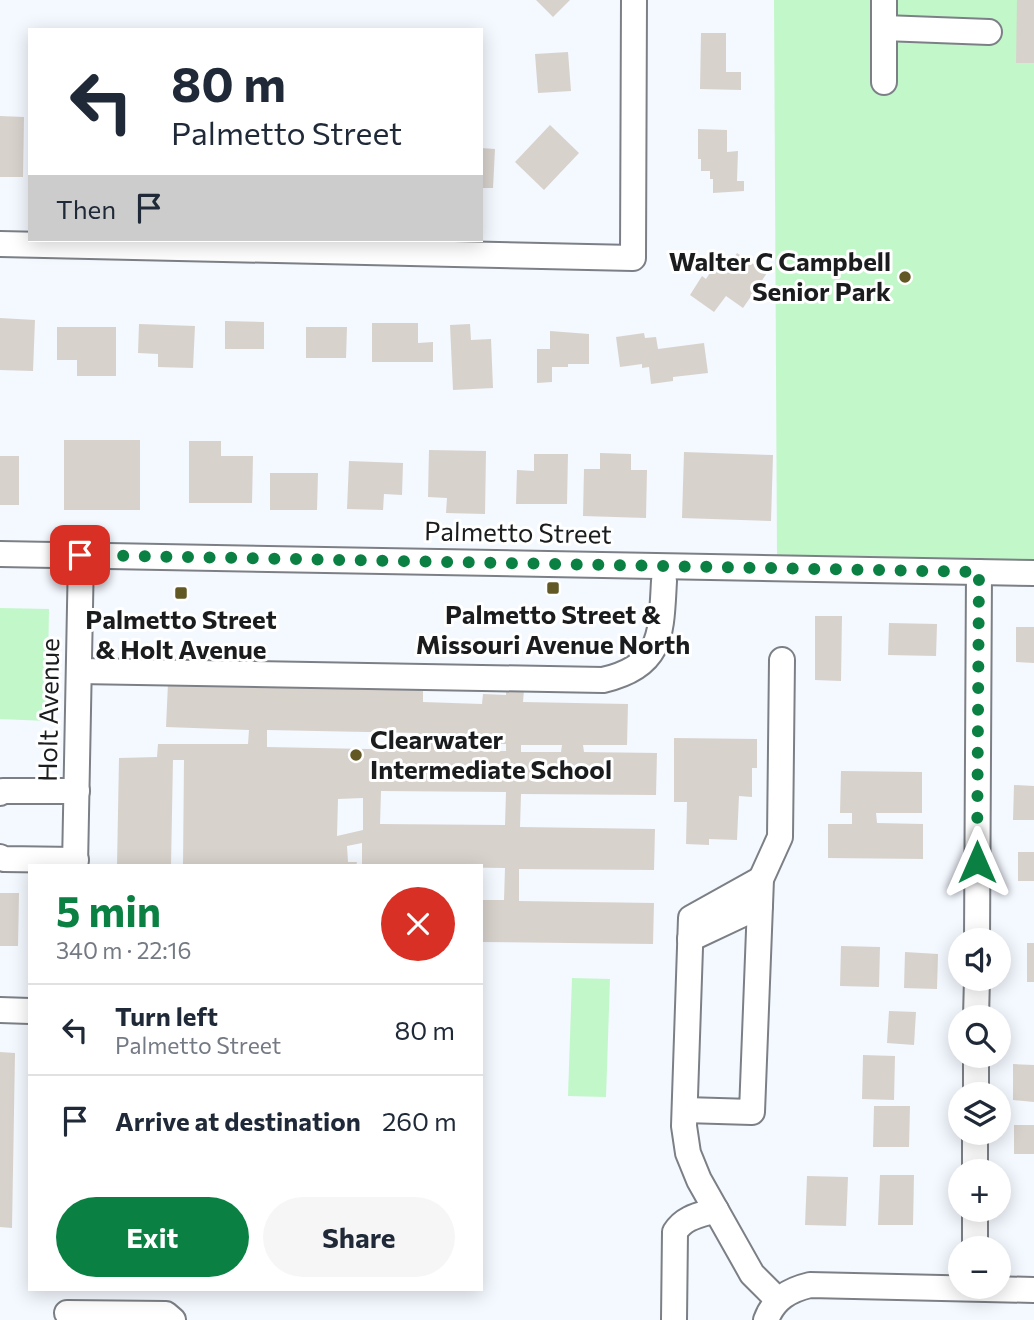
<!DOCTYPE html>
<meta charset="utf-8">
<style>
body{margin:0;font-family:Commissioner,sans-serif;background:#f6f6f7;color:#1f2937;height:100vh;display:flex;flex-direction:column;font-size:26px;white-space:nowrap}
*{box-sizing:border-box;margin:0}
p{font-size:23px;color:#747a83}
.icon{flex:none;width:38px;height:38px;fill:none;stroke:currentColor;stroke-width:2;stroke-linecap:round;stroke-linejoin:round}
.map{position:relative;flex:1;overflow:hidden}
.side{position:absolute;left:28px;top:864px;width:455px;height:427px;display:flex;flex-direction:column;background:#fff;border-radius:0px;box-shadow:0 4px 18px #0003}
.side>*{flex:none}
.top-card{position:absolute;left:28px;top:28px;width:455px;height:214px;border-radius:0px;box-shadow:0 4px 18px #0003;background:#fff;color:#1f2937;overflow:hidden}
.buttons{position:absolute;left:948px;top:928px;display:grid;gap:14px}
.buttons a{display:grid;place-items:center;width:63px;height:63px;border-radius:50%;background:#fff;box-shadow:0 4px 18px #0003;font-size:35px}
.pin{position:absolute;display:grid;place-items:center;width:60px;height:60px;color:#fff;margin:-30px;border-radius:14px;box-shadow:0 4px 10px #0006}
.me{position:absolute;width:77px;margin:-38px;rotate:0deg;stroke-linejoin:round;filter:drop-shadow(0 0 5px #0008)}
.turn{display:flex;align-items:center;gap:24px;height:147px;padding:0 28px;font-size:32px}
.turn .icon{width:91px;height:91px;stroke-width:2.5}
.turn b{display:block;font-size:49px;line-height:60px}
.then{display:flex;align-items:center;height:66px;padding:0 28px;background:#0003;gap:14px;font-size:26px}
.round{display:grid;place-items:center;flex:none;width:74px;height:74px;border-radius:37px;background:#f6f6f7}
.headline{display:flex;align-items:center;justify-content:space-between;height:119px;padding:0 28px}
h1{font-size:42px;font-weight:700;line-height:52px;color:#0b8043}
.action{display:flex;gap:14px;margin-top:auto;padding:14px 28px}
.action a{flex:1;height:80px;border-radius:42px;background:#0b8043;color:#fff;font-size:28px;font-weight:700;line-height:80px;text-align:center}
.action a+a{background:#f6f6f7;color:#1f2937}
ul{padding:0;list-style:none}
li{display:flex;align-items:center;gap:21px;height:91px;padding:0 28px;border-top:2px solid #e0e1e3}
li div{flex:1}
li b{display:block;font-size:26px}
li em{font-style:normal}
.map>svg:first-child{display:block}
.green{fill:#c2f7c9}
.building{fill:#d8d2cd;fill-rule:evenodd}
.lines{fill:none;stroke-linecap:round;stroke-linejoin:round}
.minor-casing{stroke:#7c8086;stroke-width:28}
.minor{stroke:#fff;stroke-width:24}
.route{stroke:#0b8043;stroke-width:12;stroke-dasharray:0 21.6}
.poi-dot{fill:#615824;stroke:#fff;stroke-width:2.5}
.labels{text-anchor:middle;stroke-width:6;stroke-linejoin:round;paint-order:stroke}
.poi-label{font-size:26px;font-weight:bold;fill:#1a1c1e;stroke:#fff}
.street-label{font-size:26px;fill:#1a1c1e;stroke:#fff}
</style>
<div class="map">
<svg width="1034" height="1320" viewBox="0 0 1034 1320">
<rect width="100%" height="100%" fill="#f4f8ff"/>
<!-- green -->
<g class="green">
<path d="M774 0H1034V560L777 555Z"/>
<path d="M0 608 49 609 47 721 0 719Z"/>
<path d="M572 978 610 979 606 1097 568 1096Z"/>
</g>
<!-- building -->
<g class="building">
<path d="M536 0H570L553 17Z"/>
<path d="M1017 0H1034V63H1016Z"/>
<path d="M701 33H726V72H741V90L700 89Z"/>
<path d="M568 52 571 91 538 93 535 54Z"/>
<path d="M0 116 24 117 23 177H0Z"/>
<path d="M550 125 579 153 544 190 515 162Z"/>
<path d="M698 129 727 130V152L738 151 737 181H744V191L713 193V179H710V171H701V159H698Z"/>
<path d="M481 148 495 149 493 188H481Z"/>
<path d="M737 253 767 273 743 308 726 296 714 312 690 295 702 276 706 279 719 259 727 258 732 261Z"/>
<path d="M0 318 35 320 33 371 0 370Z"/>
<path d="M225 321 264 322V349H225Z"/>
<path d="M372 323H418V343L433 342V362H372Z"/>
<path d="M139 324 195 326 193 368 158 367V354L138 353Z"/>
<path d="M470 324 471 340 491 339 493 388 453 390 450 325Z"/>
<path d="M57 327H116V376H77V360H57Z"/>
<path d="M306 327H347L346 358H306Z"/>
<path d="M550 331 589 334V364H568V367H552V382L537 383V349H550Z"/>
<path d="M644 333 645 338 656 337 658 349 704 343 708 373 673 377V381L651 384 649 367 642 368V364L620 367 616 337Z"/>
<rect x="64" y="440" width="76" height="70"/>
<path d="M189 441H221V456H253L252 503H189Z"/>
<path d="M429 450 486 451 485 514 446 513 447 498 428 497Z"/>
<path d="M684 452 773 455 771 521 682 518Z"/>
<path d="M600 453 631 454V470H647L646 518 583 516 584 469H600Z"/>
<path d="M534 454H568L567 504H516L517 470 534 471Z"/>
<rect x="0" y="456" width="19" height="49"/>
<path d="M349 461 403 463 402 495 384 494 383 510 347 509Z"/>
<path d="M270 473H318L317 510H270Z"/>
<path d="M815 616H842L841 681 815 680Z"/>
<path d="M889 623 937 624 936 656 888 655Z"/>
<path d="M1016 627H1034V663L1016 662Z"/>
<path d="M168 683 423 688V702L482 704 483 694 506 695V688L524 690 523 702 628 704 627 745H583L584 752 657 753 656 795 521 794 520 827 655 829 654 870 519 869V901L654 903 653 944 481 942V900H504L505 868 362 866V843L347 846 348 862H357L356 866H183L184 760H173L171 866H117L119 758 157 757 158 744H248L249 730 166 727ZM267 730 418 733V750L267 747ZM434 743 506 744V751L434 750ZM521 745H562L561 752H521ZM381 791 506 792 505 825 380 824ZM363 798V830L337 836 338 799Z"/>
<path d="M674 738 757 739V768H752V797L739 796 737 840 709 839V845L686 844 687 802H674Z"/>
<path d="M841 771 922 772V813H876L877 823 923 824V859L828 858V824H852V813H840Z"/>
<path d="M1014 785 1034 786V820H1013Z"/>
<rect x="1018" y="852" width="16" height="29"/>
<path d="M0 893H19L18 946H0Z"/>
<rect x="1027" y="943" width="7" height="39"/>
<path d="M841 946 880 947 879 987 840 986Z"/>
<path d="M905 952 938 954 937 989 904 988Z"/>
<path d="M889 1011 916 1012 914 1045 887 1043Z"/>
<path d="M0 1052 15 1053 12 1228 0 1227Z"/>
<path d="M863 1055 895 1056 894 1100 862 1099Z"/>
<path d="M1013 1064 1034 1065V1102L1013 1100Z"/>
<path d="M874 1106H910L909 1147H873Z"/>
<rect x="1014" y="1125" width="20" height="29"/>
<path d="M880 1175H914L913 1225H878Z"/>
<path d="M807 1176 848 1177 846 1226 805 1225Z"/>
</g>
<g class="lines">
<!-- minor casing -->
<g class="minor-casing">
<g id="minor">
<path d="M884 28 989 32"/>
<path d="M884 82V0"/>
<path d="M0 244 633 258 634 0"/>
<path d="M0 554 1034 573"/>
<path d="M79 671 603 680C663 666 661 634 664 581"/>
<path d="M0 793 3 791H77"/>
<path d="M0 857 4 859 76 860"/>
<path d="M75 866 81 555"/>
<path d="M761 879 691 918 684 1126 688 1153 699 1180 752 1274 778 1300"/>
<path d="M690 939 760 906"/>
<path d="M977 940 979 572"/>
<path d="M0 1010 30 1011"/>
<path d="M976 1017 977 978"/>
<path d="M976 1094V1055"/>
<path d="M685 1110 752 1112 761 879 780 837 782 660"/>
<path d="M975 1171V1132"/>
<path d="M975 1248V1209"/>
<path d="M67 1313 166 1314 173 1320"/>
<path d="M674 1320 675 1232C684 1217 700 1215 716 1210"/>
<path d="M766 1320C774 1299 789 1290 810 1285L1034 1290"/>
</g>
</g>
<!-- minor -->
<use href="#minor" class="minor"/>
</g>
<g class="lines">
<!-- route -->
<path class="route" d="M80 555 979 572 977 862"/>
</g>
<!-- markers -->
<g class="poi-dot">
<circle cx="905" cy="277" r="7"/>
<rect x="546" y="581" width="14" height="14" rx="3.5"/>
<rect x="174" y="586" width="14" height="14" rx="3.5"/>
<circle cx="356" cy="755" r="7"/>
</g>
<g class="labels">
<!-- poi labels -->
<g class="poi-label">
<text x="891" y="271" text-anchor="end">Walter C Campbell<tspan x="891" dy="30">Senior Park</tspan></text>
<text x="553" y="624">Palmetto Street &amp;<tspan x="553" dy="30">Missouri Avenue North</tspan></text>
<text x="181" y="629">Palmetto Street<tspan x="181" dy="30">&amp; Holt Avenue</tspan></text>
<text x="370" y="749" text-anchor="start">Clearwater<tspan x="370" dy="30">Intermediate School</tspan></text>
</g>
<!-- street labels -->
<g class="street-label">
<text transform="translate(518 533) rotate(1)" y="9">Palmetto Street</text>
<text transform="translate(49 710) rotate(-89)" y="9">Holt Avenue</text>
</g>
</g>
</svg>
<div class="buttons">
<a><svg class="icon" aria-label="sound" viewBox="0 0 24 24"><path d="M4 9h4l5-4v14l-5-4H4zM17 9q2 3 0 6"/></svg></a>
<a><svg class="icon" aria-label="search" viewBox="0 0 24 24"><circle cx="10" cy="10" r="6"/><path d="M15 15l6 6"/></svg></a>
<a><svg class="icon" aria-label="layers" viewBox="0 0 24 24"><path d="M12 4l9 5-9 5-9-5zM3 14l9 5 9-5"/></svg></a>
<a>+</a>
<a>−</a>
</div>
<div class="pin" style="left:80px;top:555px;background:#d93025"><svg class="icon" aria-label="arrive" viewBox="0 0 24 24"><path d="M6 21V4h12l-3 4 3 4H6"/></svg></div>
<svg class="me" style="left:977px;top:862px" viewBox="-20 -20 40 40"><path d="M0-17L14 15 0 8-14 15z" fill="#0b8043" stroke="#fff" stroke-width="4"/></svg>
<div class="top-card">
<div class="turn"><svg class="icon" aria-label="left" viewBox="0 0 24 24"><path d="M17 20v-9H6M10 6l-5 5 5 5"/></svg><div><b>80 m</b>Palmetto Street</div></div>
<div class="then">Then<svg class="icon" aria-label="arrive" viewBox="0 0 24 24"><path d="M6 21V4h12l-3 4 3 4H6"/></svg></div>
</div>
<section class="side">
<div class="headline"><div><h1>5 min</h1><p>340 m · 22:16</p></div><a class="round" style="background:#d93025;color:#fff"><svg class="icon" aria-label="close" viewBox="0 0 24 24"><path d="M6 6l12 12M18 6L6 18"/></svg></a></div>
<ul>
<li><svg class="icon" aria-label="left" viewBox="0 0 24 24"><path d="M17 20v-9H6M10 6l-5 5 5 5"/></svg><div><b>Turn left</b><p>Palmetto Street</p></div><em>80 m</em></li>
<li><svg class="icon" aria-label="arrive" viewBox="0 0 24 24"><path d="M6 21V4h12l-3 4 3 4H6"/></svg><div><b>Arrive at destination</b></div><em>260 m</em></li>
</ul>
<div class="action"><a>Exit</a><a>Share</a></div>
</section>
</div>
